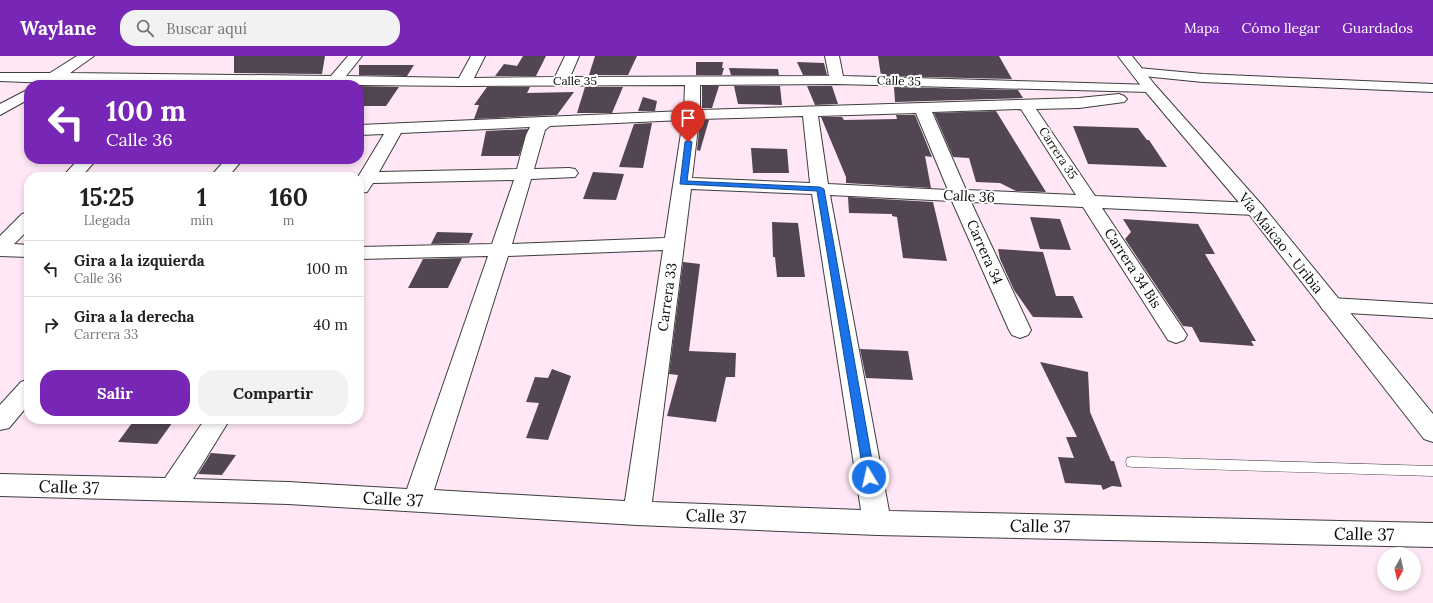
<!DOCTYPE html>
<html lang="es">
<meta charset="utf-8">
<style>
body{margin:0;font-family:Lora,serif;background:#f2f2f2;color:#202124;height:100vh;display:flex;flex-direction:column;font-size:15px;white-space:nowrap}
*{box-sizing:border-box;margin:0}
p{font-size:13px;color:#757577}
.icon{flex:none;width:22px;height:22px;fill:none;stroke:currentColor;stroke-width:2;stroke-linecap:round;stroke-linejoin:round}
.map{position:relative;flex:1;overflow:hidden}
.side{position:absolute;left:24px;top:116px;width:340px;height:252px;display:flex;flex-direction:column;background:#fff;border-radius:16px;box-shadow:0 2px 6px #0003}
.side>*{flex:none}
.hud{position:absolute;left:24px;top:24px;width:340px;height:84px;border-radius:16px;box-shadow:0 2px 6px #0003;background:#7726b5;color:#fff;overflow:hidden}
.needle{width:26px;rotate:188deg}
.tools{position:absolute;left:1377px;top:491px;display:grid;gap:8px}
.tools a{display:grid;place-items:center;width:44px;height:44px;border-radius:50%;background:#fff;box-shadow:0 2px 6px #0003;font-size:20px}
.pin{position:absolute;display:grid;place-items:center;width:34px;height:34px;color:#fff;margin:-41px -17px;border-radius:50% 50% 50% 0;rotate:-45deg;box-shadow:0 0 4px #0007}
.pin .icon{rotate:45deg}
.me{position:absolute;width:44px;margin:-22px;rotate:351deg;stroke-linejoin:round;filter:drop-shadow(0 0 3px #0008)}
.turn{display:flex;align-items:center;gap:14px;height:84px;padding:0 16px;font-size:18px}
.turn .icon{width:52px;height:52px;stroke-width:2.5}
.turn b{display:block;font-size:28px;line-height:34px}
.eta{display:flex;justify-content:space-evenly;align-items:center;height:68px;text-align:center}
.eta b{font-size:24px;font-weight:800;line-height:28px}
.cta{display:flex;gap:8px;margin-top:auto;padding:8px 16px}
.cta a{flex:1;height:46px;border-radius:16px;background:#7726b5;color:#fff;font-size:16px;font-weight:800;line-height:46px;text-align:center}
.cta a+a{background:#f2f2f2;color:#202124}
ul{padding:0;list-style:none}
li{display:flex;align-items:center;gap:12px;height:56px;padding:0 16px;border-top:1px solid #e0e0e0}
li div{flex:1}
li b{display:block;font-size:15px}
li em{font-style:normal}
header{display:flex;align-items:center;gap:24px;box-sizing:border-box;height:56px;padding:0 20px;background:#7726b5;color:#fff}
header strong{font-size:19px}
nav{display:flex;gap:22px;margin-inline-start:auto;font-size:14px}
.search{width:280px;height:36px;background:#f2f2f2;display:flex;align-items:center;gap:10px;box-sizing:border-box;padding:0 14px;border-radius:16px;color:#757577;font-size:15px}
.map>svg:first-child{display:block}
.building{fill:#524652}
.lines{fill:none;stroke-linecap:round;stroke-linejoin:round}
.service-casing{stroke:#3d3d3d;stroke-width:1}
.minor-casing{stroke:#3d3d3d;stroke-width:2}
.tertiary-casing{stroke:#3d3d3d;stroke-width:2}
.service{fill:#fff;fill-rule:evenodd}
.minor{fill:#fff;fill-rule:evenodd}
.tertiary{fill:#fff;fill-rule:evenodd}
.route{fill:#1a73e8;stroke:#114b97}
.labels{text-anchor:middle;stroke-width:4;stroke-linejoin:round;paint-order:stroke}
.far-street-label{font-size:12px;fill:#0a0a0a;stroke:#fff}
.street-label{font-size:14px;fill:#0a0a0a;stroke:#fff}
.near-street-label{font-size:17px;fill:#0a0a0a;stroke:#fff}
</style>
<header>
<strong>Waylane</strong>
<div class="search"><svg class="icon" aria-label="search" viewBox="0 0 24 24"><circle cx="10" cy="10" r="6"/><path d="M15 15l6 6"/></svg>Buscar aquí</div>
<nav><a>Mapa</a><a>Cómo llegar</a><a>Guardados</a></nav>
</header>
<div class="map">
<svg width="1433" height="547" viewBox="0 0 1433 547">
<rect width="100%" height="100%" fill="#ffe7f5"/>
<!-- building -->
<g class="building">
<path d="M234 0H325L322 18 234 17Z"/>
<path d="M523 0H546L536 20H495L504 8 517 10Z"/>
<path d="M595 0H637L628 19H589Z"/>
<path d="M878 0H999L1012 23 881 20Z"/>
<path d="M696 6H723L722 12H724L722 19H696Z"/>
<path d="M797 6 824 7 827 19H803Z"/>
<path d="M359 9H414L407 20 359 19Z"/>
<path d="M729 12 778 13 779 19H731Z"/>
<path d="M359 30 399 31 386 50H359Z"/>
<path d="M702 30H719L712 52H702Z"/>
<path d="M734 30H780L782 49 738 48Z"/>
<path d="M807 30H832L838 48 815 49Z"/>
<path d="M487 31H530L527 37 574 36 557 59 474 63 479 49H474Z"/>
<path d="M585 31H623L612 57H577Z"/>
<path d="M894 31 1018 34 1023 42 895 46Z"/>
<path d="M643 41 657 45 655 55H638Z"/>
<path d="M996 55 1046 136 1016 135 1000 127 976 126 969 102 953 101 934 57Z"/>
<path d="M896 59H915L932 101 925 100 931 132 846 127V121L821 61H842L844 64 897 63Z"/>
<path d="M700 64H709L700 95 697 94Z"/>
<path d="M652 67 643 112 619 111 634 68Z"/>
<path d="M1073 70 1138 72 1147 84H1149L1167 111 1088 108Z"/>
<path d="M528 73 519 100H481L486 75Z"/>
<path d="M751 92 787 93 789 117H753Z"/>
<path d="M593 116 624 118 616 144 583 143Z"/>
<path d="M848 141 933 146 947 205 903 202 897 161 892 160V158L849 157Z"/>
<path d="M1030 161 1060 163 1071 194 1040 193Z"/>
<path d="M1123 163 1198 168 1215 198H1205L1256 285H1251L1254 290 1200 286 1192 271 1183 270 1125 183 1131 176Z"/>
<path d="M772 166 798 167 805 221H777L775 201H773Z"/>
<path d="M437 176 473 177 469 187 431 188Z"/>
<path d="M998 193 1043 196 1056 240H1073L1083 262 1033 261 1014 234 1000 203Z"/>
<path d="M462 202 448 232H408L423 203Z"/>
<path d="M683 206 700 208 689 295 736 297 735 321H726L716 366 667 360 678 319 669 318Z"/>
<path d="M860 293 908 295 913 324 866 322Z"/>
<path d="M1040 306 1088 316 1090 356 1111 405H1114L1122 431 1112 430 1103 434 1101 429 1065 427 1058 401 1074 402 1066 381H1077Z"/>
<path d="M552 313 571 320 548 384 526 382 539 347 526 346 535 321 548 322Z"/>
<path d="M135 363H175L157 388 118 386Z"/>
<path d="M211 397 236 399 222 419 198 418Z"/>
</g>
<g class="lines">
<!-- service casing -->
<g class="service-casing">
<path id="service" d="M1132 401 1433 410V420L1132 411 1127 410 1126 406 1127 402Z"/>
</g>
<!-- minor casing -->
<g class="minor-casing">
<g id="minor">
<path d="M77 0H94L70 17 331 20 348 0H362L346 20 459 22 471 0H485L474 22 555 21 565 0H579L570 21 829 20 825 0H839L843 20 1155 29 1157 32 1155 35 1150 36 837 28 700 29V54L1079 42 1119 38 1124 40 1127 43 1124 46 1079 52 1036 53 1095 140 1255 147 1262 149 1264 153 1262 157 1255 159 1102 152 1187 279 1184 284 1176 287 1168 284 1083 151 971 146 1031 274 1028 279 1020 282 1012 279 1009 274 952 145 830 139 889 455 1433 467V491L877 479 637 469 288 448 0 440V418L165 422 205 363H230L193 423 288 426 407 433 488 200 359 203V191L492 188 514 124 373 127 367 136 359 137 358 121 384 78 359 79V69L684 55 685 29 464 30 56 26 51 27 0 25V17H50ZM1021 53 1076 139 966 134 932 56ZM916 57 948 134 828 128 818 60ZM803 60 810 127 692 122 699 63ZM683 64 665 182 512 188 531 123 575 121 578 117 575 113 569 112 534 113 545 74 550 70ZM530 71 526 79 517 113 379 116 401 77ZM691 133 812 138 861 454 652 446ZM663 194 625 445 434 434 508 200Z"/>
<path d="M1138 12 1203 18 1433 28V36L1203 26 1133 19 1131 16 1133 13Z"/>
<path d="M29 33V43L0 59V48Z"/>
<path d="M79 103H97L81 121H62Z"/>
<path d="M226 103H243L228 121H210Z"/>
<path d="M29 156V173L14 188 29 189V201L0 200V180L22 158Z"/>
<path d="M1331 242 1433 248V262L1331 256 1323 254 1320 249 1323 244Z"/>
<path d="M29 323V348L9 372 0 374V349L21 326Z"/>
</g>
</g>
<!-- tertiary casing -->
<g class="tertiary-casing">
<path id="tertiary" d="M1118 0H1132L1155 29 1262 149 1433 358V386L1424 383 1248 157 1145 35Z"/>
</g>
<!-- service -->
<use href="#service" class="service"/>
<!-- minor -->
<use href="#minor" class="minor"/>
<!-- tertiary -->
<use href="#tertiary" class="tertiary"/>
</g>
<!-- route -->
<path class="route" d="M688 84 692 86 687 125 820 131 824 133 875 421 873 424H865L864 421 817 135 680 128 685 86Z"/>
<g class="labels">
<!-- far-street labels -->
<g class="far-street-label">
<text x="575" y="29">Calle 35</text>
<text transform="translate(899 25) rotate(2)" y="4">Calle 35</text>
<text transform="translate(1058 97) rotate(57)" y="4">Carrera 35</text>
</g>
<!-- street labels -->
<g class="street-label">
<text transform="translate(969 140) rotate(3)" y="5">Calle 36</text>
<text transform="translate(1281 187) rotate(51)" y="5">Vía Maicao - Uribia</text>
<text transform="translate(985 196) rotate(66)" y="5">Carrera 34</text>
<text transform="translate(1133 212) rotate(57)" y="5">Carrera 34 Bis</text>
<text transform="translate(667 241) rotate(-82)" y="5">Carrera 33</text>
</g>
<!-- near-street labels -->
<g class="near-street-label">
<text transform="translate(69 431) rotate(2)" y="6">Calle 37</text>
<text transform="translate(393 443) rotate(3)" y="6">Calle 37</text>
<text transform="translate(716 460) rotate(2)" y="6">Calle 37</text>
<text transform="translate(1040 470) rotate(1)" y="6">Calle 37</text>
<text transform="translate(1364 478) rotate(1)" y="6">Calle 37</text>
</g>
</g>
</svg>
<div class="tools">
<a><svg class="needle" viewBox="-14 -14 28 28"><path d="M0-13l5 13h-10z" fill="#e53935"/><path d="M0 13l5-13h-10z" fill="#757577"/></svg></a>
</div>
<div class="pin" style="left:688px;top:86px;background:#d93025"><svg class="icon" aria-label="arrive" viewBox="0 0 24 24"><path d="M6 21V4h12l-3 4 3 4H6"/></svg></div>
<svg class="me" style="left:869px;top:421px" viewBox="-20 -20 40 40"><circle r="17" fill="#1a73e8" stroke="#fff" stroke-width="3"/><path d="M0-11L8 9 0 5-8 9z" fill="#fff"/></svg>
<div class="hud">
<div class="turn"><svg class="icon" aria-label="left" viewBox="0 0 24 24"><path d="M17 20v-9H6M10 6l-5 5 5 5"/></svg><div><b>100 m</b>Calle 36</div></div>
</div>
<section class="side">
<div class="eta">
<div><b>15:25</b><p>Llegada</p></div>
<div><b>1</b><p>min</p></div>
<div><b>160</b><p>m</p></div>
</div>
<ul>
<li><svg class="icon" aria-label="left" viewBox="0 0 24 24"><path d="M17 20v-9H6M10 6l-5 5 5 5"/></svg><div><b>Gira a la izquierda</b><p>Calle 36</p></div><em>100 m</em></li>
<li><svg class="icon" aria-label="right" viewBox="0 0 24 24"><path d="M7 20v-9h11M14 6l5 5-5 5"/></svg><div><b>Gira a la derecha</b><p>Carrera 33</p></div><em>40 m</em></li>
</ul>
<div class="cta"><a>Salir</a><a>Compartir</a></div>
</section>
</div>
